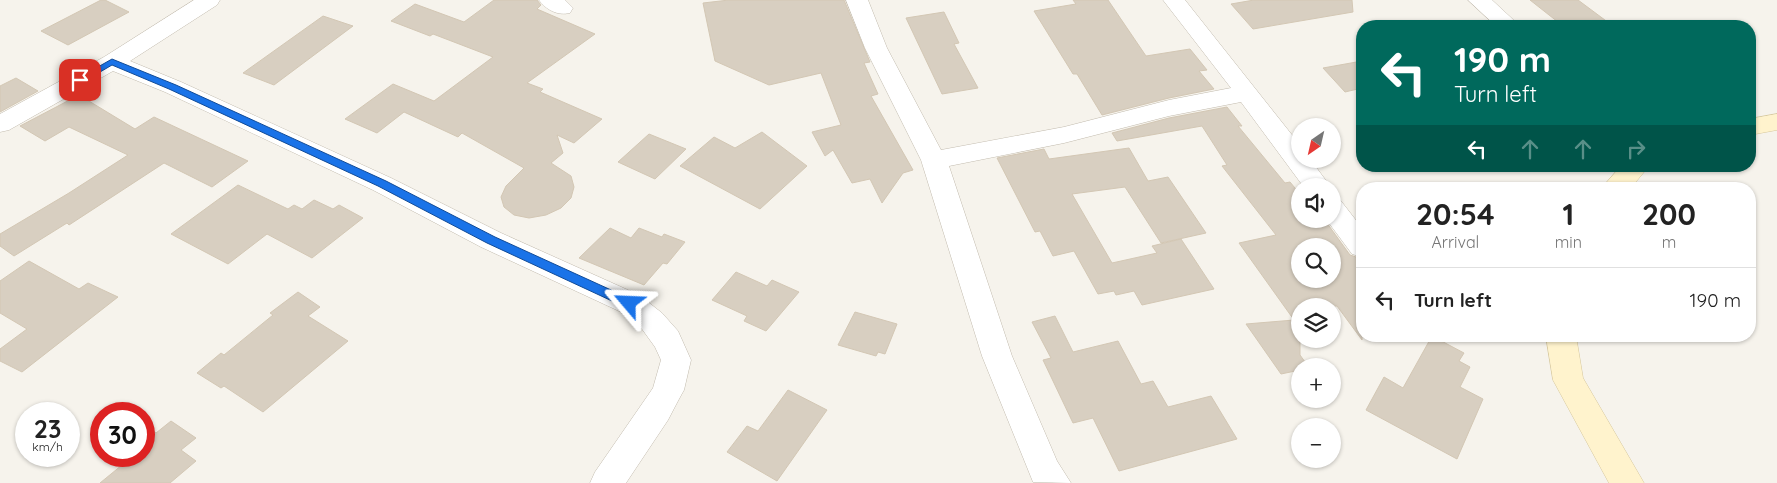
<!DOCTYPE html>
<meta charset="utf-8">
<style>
body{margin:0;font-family:Quicksand,sans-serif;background:#f2f2f2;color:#222;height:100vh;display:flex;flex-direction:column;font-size:19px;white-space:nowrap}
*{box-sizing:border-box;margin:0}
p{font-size:16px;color:#767676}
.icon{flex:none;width:28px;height:28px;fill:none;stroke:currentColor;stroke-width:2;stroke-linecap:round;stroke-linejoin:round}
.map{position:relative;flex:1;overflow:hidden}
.drawer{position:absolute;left:1356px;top:182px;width:400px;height:160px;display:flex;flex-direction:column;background:#fff;border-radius:20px;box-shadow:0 1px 4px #0004}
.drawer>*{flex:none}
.banner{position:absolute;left:1356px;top:20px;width:400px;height:152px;border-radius:20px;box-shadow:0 1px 4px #0004;background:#00695c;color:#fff;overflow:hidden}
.needle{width:32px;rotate:214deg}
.controls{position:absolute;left:1291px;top:118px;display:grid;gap:10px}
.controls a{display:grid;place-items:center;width:50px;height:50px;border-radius:50%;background:#fff;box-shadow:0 1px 4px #0004;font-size:25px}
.speed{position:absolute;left:15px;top:402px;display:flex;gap:10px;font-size:25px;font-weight:700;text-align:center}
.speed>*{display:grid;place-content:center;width:65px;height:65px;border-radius:50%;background:#fff;box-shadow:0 1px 4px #0004;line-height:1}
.speed small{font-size:12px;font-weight:400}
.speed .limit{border:8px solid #d22;background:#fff;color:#111}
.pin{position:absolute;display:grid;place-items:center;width:42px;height:42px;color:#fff;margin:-21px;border-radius:10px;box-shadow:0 2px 8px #0006}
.me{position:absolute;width:55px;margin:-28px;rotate:296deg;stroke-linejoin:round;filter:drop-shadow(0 0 4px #0008)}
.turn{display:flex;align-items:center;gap:18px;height:105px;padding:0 15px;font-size:22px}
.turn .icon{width:65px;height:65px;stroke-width:2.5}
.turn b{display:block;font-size:35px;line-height:42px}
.lanes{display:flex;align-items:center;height:48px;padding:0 15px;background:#0003;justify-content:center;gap:25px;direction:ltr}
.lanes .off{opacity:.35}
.eta{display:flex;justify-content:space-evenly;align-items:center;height:85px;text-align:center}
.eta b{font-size:30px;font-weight:800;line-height:35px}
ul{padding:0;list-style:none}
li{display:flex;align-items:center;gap:15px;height:65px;padding:0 15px;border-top:1px solid #e0e0e0}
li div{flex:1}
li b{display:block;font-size:19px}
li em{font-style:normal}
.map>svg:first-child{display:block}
.building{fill:#d8cfc1;stroke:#d3c7b4;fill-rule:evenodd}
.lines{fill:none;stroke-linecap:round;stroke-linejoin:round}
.street-casing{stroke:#c2bbae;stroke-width:1}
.secondary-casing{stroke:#d6c79b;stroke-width:1}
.street{fill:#fff;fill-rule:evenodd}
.secondary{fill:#fff3cd;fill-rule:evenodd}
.route{fill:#1a73e8;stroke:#114b97}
</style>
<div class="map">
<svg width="1777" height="483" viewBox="0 0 1777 483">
<rect width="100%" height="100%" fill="#f6f3ec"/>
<!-- building -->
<g class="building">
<path d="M101 0H105L129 12 68 45 41 31Z"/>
<path d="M494 0H537L541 5 537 9 595 34 527 83 543 89 540 92 602 119 574 143 557 135 563 153 551 163 571 176 574 187 571 198 561 208 546 215 529 218 514 215 504 207 501 197 506 186 524 168 462 133 458 137 404 112 377 133 345 119 393 84 434 101 493 57 433 34 430 36 391 21 415 4 464 22Z"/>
<path d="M729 0H844L870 62 864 63 878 94 871 96 913 170 903 173 882 203 870 179 852 183 833 150 825 156 812 132 841 125 821 73 769 85 715 61 703 3Z"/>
<path d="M1073 0H1108L1146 56 1190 49 1207 70 1199 71 1214 89 1169 98 1102 115 1077 74H1073L1034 11 1076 4Z"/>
<path d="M1254 0H1352L1353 12 1253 29 1231 4Z"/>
<path d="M1530 0H1578L1613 26H1563Z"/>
<path d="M944 12 959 43 954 44 978 88 942 94 906 18Z"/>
<path d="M323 16 353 26 274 85 243 73Z"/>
<path d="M1362 61V88L1345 92 1323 68Z"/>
<path d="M16 78 38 91 0 112V86Z"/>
<path d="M79 95 135 129 154 117 248 161 212 187 164 163 69 225 67 223 14 256 0 246V234L69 193 128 155 69 127 45 141 20 126Z"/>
<path d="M1227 107 1242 126H1238L1285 183 1290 182 1300 194V219H1324L1350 255 1356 257 1362 266V340L1337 306H1300V355L1308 366H1300V370L1281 374 1246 324 1294 320 1239 243 1276 235 1222 166 1227 165 1202 126 1117 141 1112 133 1169 118ZM1300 246H1332V279H1300Z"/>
<path d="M762 132 807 166 760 209 680 166 714 137 735 148Z"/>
<path d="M649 134 686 149 655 179 618 162Z"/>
<path d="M1129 148 1148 181 1168 177 1206 233 1161 243 1125 187 1072 194 1112 263 1157 253 1152 246 1181 239 1214 289 1142 305 1134 291 1116 295 1114 291 1098 294 1074 251 1053 256 1040 231 1035 232 997 158 1044 149 1049 159Z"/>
<path d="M238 185 288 209 294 205 302 209 314 200 333 209 339 205 363 218 312 258 267 234 228 264 171 234Z"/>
<path d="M610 228 631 238 639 228 662 237 664 234 685 242 667 264 663 263 644 285 579 258Z"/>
<path d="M29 261 79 289 88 283 118 297 22 372 0 361V349L27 329 0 313V281Z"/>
<path d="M736 272 767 286 772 280 799 292 766 331 744 321 747 316 712 300Z"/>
<path d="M298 292 320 307 308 316 348 341 263 412 224 386 221 388 197 373 221 353 224 355 273 315 270 313Z"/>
<path d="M855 312 897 324 885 354 878 352 876 356 838 345Z"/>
<path d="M1055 316 1073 352 1118 341 1141 384 1153 381 1168 407 1211 396 1237 439 1119 471 1093 418 1073 423 1043 360 1051 358 1032 322Z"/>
<path d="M1432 336 1464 353 1459 361 1470 367 1460 387 1483 399 1457 459 1366 410 1384 377 1403 388Z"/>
<path d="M788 390 827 410 777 481 727 452 747 426 758 431Z"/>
<path d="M171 421 196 438 181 450 196 461 170 483H100L133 456H144V424L156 433Z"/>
</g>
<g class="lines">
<!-- street casing -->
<g class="street-casing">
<g id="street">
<path d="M194 0H220L217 5 130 61 181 82 391 178 501 233 639 295 662 313 678 331 691 360 684 390 679 399 668 420 626 483H590L595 472 653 388 661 360 655 347 642 329 619 311 481 247 373 190 165 92 113 71 9 130 0 132V114L104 57Z"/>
<path d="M539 0H565L573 8 570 13C558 16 546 10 539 0Z"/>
<path d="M846 0H868L887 48 941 150 1064 127 1169 100 1231 88 1163 0H1185L1300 145V159H1310L1330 186H1303L1241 102 1169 116 1064 143 949 166 1012 356 1057 461 1071 483 1033 482 982 356 921 160 865 48Z"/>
<path d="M1468 0H1492L1520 26H1496Z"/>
<path d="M1332 199 1341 201 1362 228V257L1352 254 1326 219H1332Z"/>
</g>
</g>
<!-- secondary casing -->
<g class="secondary-casing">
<g id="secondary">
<path d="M1777 114V130L1750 135V119Z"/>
<path d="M1621 166H1649L1630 189H1601Z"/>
<path d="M1546 336H1576L1583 378 1644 483H1609L1553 380Z"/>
</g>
</g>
<!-- street -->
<use href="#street" class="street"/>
<!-- secondary -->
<use href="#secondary" class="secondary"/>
</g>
<!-- route -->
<path class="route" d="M112 59 176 85 386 181 495 237 633 300 635 303 633 307H625L487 243 378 186 169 89 112 65 83 82H77L75 80Z"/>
</svg>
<div class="controls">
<a><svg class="needle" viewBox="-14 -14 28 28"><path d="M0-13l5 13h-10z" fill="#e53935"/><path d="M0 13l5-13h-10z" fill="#767676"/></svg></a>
<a><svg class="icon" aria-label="sound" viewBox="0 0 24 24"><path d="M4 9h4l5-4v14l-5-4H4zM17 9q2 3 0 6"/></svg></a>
<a><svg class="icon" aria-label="search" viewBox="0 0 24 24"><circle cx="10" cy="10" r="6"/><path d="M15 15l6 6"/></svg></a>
<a><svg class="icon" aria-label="layers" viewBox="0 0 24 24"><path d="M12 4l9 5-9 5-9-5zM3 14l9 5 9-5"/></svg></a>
<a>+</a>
<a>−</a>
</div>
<div class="speed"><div>23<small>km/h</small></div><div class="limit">30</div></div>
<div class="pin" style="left:80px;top:80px;background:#d93025"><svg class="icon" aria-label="arrive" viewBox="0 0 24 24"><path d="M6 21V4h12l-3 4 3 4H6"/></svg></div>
<svg class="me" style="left:629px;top:303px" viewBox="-20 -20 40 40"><path d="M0-17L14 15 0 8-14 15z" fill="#1a73e8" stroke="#fff" stroke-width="4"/></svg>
<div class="banner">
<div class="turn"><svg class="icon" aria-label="left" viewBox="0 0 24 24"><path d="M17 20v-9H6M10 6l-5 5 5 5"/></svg><div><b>190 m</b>Turn left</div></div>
<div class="lanes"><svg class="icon" aria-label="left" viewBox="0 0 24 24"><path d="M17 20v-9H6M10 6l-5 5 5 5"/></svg><svg class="icon off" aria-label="ahead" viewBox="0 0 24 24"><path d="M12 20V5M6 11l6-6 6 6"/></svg><svg class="icon off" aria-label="ahead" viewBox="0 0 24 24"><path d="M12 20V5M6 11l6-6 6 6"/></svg><svg class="icon off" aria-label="right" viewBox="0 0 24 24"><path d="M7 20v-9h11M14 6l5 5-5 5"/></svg></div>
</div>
<section class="drawer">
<div class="eta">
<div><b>20:54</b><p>Arrival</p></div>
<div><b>1</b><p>min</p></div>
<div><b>200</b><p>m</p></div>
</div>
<ul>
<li><svg class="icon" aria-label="left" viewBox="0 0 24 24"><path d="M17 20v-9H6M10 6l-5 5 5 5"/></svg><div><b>Turn left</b></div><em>190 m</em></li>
</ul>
</section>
</div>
